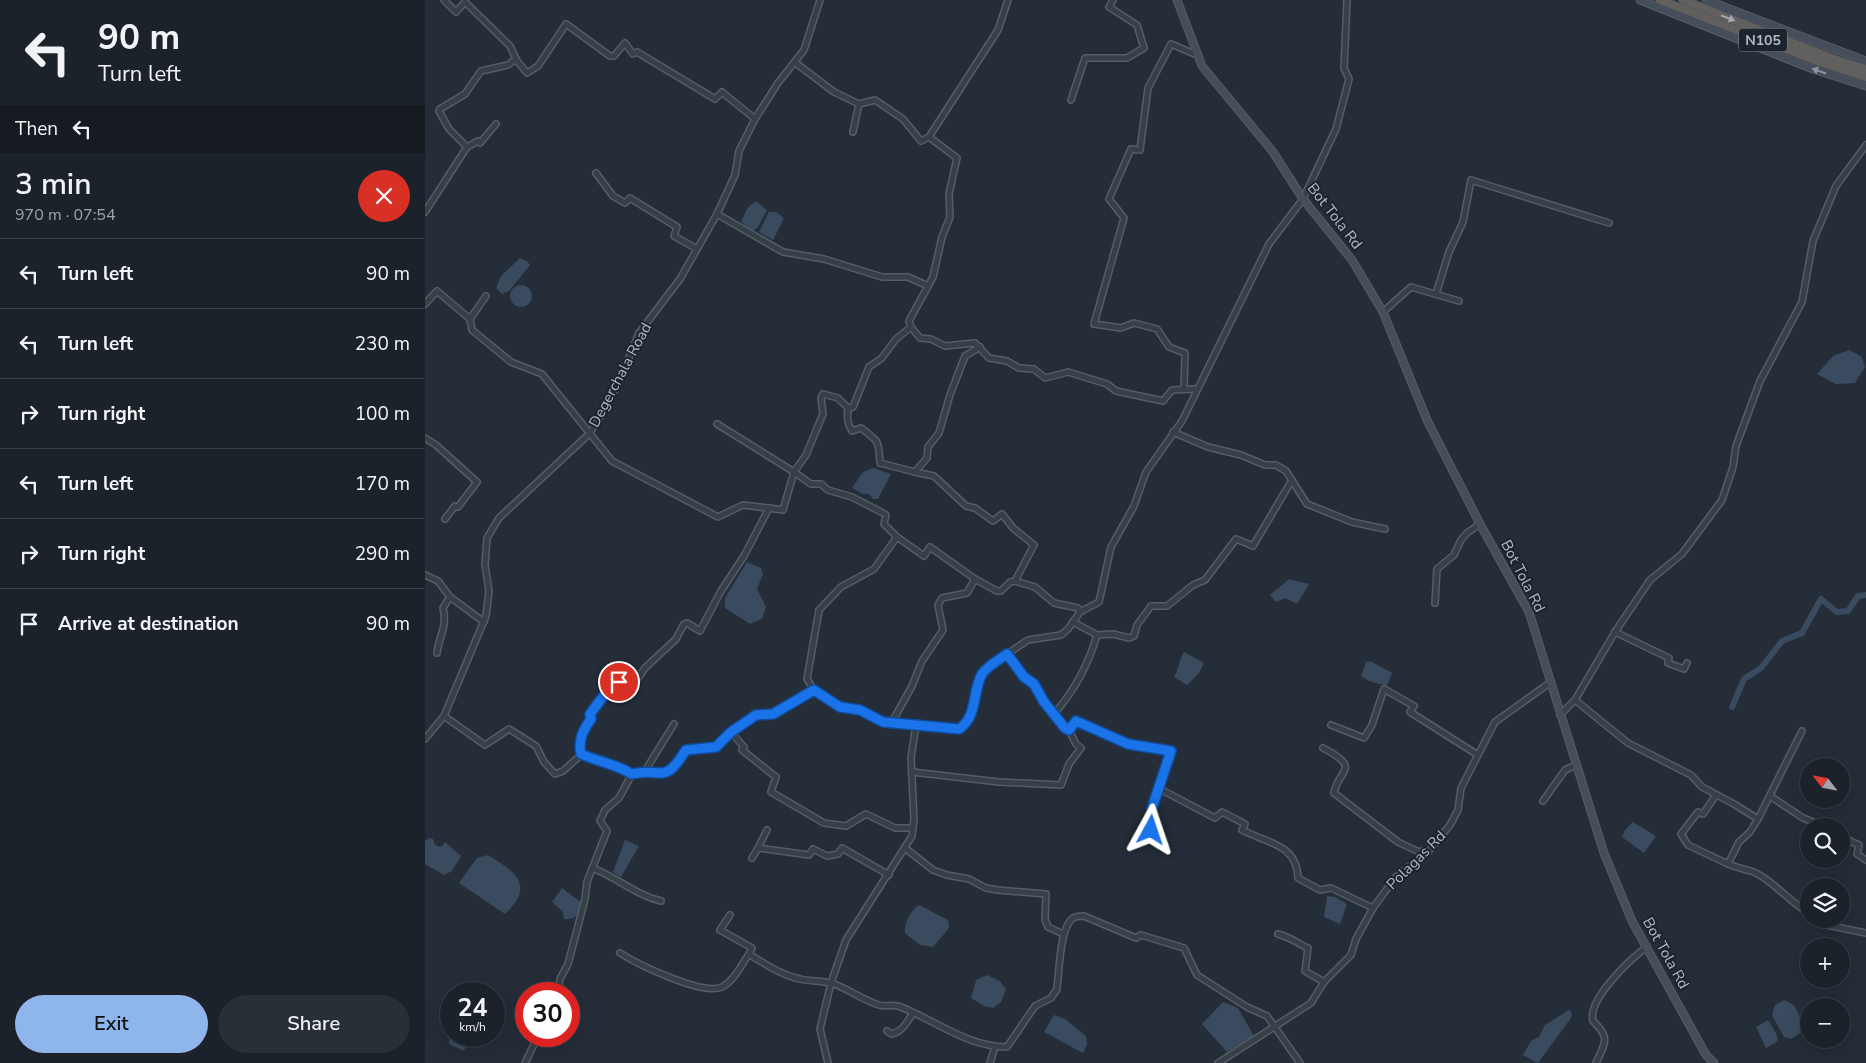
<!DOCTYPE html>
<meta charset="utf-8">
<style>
body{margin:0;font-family:"Nunito Sans",sans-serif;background:#282f36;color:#f1f3f6;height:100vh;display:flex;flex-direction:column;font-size:19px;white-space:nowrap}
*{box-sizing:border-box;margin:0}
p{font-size:16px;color:#a0a4a8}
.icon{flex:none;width:28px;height:28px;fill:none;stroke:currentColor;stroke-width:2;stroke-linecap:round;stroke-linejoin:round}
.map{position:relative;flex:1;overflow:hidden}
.panel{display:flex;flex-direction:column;background:#1b222a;width:425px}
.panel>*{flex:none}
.top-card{background:#1b222a;color:#f1f3f6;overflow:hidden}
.needle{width:32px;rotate:302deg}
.fabs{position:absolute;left:1375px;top:758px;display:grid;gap:10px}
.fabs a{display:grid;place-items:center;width:50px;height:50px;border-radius:50%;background:#1b222a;box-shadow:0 5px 20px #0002,0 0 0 1px #393f47;font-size:25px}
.speed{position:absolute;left:15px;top:982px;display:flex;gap:10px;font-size:25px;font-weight:700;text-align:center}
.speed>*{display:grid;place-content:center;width:65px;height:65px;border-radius:50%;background:#1b222a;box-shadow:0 5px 20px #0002,0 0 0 1px #393f47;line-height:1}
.speed small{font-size:12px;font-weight:400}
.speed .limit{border:8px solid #d22;background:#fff;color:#111}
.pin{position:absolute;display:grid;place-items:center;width:42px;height:42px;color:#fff;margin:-21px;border:2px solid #fff;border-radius:50%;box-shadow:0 1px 5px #0007}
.me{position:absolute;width:55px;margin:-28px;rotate:5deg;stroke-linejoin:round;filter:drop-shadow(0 0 4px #0008)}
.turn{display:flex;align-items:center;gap:18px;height:105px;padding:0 15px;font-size:22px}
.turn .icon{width:65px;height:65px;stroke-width:2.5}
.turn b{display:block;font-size:35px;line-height:42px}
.then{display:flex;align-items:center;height:48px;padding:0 15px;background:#0003;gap:10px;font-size:19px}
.round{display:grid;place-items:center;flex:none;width:52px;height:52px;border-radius:26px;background:#282f36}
.summary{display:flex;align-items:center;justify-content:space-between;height:85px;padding:0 15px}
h1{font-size:30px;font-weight:600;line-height:38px}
.action{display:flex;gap:10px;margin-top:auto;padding:10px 15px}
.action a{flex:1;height:58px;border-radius:30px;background:#8eb6ed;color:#111;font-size:20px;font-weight:600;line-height:58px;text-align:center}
.action a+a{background:#282f36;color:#f1f3f6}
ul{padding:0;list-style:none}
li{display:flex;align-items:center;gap:15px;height:70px;padding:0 15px;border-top:1px solid #393f47}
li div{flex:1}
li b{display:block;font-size:19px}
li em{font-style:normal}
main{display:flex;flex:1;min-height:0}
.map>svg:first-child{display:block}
.water{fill:#3a4b5f}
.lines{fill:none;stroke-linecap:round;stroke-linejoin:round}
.canal{stroke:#3a4b5f;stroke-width:6}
.minor-casing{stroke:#555d66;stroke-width:8}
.secondary-casing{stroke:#555d66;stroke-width:9}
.trunk-casing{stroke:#424a53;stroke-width:10}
.minor{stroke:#373f48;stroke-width:5}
.secondary{stroke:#464e5b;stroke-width:7}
.trunk{stroke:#61605e;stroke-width:8}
.oneway{fill:#a2a8b0}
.oneway2{fill:#8c949f}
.route-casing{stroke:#114b97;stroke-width:12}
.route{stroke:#1a73e8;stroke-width:9}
.labels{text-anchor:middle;stroke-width:4;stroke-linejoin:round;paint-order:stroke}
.shield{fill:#1c242d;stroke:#858d97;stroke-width:1}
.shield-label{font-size:14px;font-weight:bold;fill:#b2bac4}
.street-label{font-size:15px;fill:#b2bac4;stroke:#1c242d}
</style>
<main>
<section class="panel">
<div class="top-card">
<div class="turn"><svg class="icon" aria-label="left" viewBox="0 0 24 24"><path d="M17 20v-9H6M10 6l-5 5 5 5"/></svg><div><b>90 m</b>Turn left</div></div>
<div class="then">Then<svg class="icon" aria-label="left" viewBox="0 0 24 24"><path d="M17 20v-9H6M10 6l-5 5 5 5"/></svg></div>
</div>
<div class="summary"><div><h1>3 min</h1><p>970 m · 07:54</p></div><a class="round" style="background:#d93025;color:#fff"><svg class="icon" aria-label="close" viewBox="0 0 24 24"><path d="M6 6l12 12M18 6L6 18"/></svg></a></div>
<ul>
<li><svg class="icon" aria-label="left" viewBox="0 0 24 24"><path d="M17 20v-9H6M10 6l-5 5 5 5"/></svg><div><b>Turn left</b></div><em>90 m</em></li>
<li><svg class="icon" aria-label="left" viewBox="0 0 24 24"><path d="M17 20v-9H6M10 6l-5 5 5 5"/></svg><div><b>Turn left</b></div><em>230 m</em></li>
<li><svg class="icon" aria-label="right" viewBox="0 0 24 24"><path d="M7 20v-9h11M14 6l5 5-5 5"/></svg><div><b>Turn right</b></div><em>100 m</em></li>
<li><svg class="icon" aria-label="left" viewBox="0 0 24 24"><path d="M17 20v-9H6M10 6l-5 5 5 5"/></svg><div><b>Turn left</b></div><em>170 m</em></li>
<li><svg class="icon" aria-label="right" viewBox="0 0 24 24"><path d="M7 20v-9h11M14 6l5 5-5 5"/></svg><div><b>Turn right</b></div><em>290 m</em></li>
<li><svg class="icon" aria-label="arrive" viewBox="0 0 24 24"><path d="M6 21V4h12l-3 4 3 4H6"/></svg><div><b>Arrive at destination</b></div><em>90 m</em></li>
</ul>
<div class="action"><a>Exit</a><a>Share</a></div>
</section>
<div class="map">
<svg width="1441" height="1063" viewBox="0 0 1441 1063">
<rect width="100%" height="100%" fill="#242d38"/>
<!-- water -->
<g class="water">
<path d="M331 201 342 210 333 227 328 231 316 222 323 207Z"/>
<path d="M344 212H351L359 218 348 240 334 232Z"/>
<path d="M95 258 102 261 105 265 84 291 77 294 71 288 76 276Z"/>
<circle cx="96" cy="296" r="11"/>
<path d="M1424 350 1437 357 1440 367 1430 383 1411 384 1392 374 1408 356Z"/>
<path d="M448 468 466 474 453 499H448L444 494H438L427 488 438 472Z"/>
<path d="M322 562 336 568 338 574 332 589 341 607 337 619 325 624 300 608V598Z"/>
<path d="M864 579 884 584 872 604 860 598 851 602 845 595Z"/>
<path d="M759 652 779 663 774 673 762 685 749 677C754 669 754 660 759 652Z"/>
<path d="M945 661 967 673 962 686 944 681 936 676 941 662Z"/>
<path d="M1208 822 1231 836 1219 853 1197 837 1200 830Z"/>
<path d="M4 838 8 839 10 845 16 847 20 842 36 856 27 871 19 875 0 864V841Z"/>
<path d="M200 840 214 846 196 877 188 872Z"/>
<path d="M63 855C90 872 111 885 80 914L34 883 52 858Z"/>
<path d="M137 888 157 903C156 914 150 920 139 919L138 912 127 902Z"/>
<path d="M902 896 910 897 922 904 915 924 899 917Z"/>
<path d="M494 905 523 920 524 928 508 947 495 945 480 933C479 923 486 910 494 905Z"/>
<path d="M562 975 575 981 581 990 576 1002 568 1008 559 1006 546 998 551 980Z"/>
<path d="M1359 1000 1369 1005 1381 1029 1366 1039 1359 1037 1347 1015 1350 1005Z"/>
<path d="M798 1002 813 1008 829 1036 802 1052 777 1024Z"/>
<path d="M1144 1010 1147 1013 1146 1018 1113 1063 1098 1055 1106 1041 1114 1037 1120 1025Z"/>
<path d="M629 1015 640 1019 661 1036 662 1044 658 1053 619 1032Z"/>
<path d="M1343 1020 1351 1033 1353 1041 1341 1048 1331 1027Z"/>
<path d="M26 1028V1036H48L39 1051 24 1044Z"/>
</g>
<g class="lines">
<!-- canal -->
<path class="canal" d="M1307 707 1319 679 1336 668 1357 641 1377 633 1396 599 1412 612 1423 611 1433 596 1441 595"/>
<!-- minor casing -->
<g class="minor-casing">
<g id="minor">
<path d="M19 0 31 12 40 2 85 46 92 61"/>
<path d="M372 64 409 92 434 104"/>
<path d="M646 100 660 58H702L719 48 712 25 684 7 688 0"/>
<path d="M428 132 434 104 450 100 478 119 496 141 504 137"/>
<path d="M42 147 24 129 14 111 15 109 40 94 56 71 83 65 88 61H92L102 73 113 66 141 24 185 56H189L200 43 208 54 212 52 290 99 297 92 330 119"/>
<path d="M171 173 188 196 200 203 205 198 252 227 249 236 272 249"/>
<path d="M0 212 42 147 53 141 55 143 71 124"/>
<path d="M292 214 358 252 399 259 457 277H483L503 286"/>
<path d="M1011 294 1024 252 1038 222 1046 180 1184 223"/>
<path d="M0 304 12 291 45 319 47 330 86 362 117 374 187 461 293 517 318 505 358 510 369 472 292 424"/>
<path d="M958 312 986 287 1034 301"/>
<path d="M45 319 61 296"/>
<path d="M486 327 495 338 506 339 520 346 550 343 564 358 582 361 594 368 609 369 620 378 643 372 682 384 691 391 738 401 747 390 772 389"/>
<path d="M759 389 760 353 744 347 732 329 709 323 696 328 669 324 699 218 684 199 706 149 715 150 723 88 746 44 772 55"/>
<path d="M423 408C422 418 422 423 427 431L436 428C456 443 453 441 455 463L490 472 502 458 503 447 514 433 525 395 540 356 555 347"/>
<path d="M748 432 783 447 816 455 840 465H851L861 471 882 504 927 522 960 529"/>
<path d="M0 438 11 445 52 482 33 507 30 506 20 519"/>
<path d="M490 472 509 476 541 506 550 508 568 521 577 514 588 528 609 545 590 581 610 587 629 603 653 608 655 612"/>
<path d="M472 537 459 524 461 515 458 513 427 497 403 490 396 484H386L369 472 381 455 398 414 396 398 398 394 413 398 423 408 428 407 444 367 457 358 471 339 486 327 484 321 508 277 517 237 525 217 524 194 532 158 504 137 573 30 583 0"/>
<path d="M0 575 13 581 25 597 59 622"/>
<path d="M1010 603 1012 569 1029 555 1036 540 1042 533 1055 524"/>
<path d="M648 622 672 635 688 634 704 638 709 636 712 625 726 606H742L768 585 780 580 811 539 828 546 867 480"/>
<path d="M1190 632 1244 658 1243 663 1259 669 1262 663"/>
<path d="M12 653C14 636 23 625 18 608L25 597"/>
<path d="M582 654 599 677 609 684 619 702 640 728 644 730 651 721 703 744 746 751V758L733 788 790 818 797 812 820 824 817 830C842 843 872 844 873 878L895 890 906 888 948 908"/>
<path d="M389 690 382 679 394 610 416 587 449 569 472 537 499 556 505 547 550 579 572 591H576L585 582 590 581"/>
<path d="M1150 700 1203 743 1266 775 1277 787 1309 804 1333 819 1377 731"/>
<path d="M629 714C650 690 663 666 672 635"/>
<path d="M1135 715 1150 700 1190 632 1225 580 1257 554 1297 500 1308 467 1311 446 1335 381 1377 302 1388 241 1411 186 1441 145"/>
<path d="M19 716 60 745 84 729 111 746 119 762 130 774 138 771 157 754C174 762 191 764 207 774"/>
<path d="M466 724 487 686 497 661 518 630 513 605 517 598 542 593 550 579"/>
<path d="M906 725 939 738 947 725 959 689 989 706 985 712 1053 755"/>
<path d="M306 732 319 747 317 750 351 777 346 792 399 823 421 826 441 814 470 828H488"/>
<path d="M0 739 19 716 61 616 64 591 60 565 62 538 74 518 164 434 177 414 194 382 214 333 255 279 292 214 310 175 314 151 330 119 353 83 379 50 395 0"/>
<path d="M898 748C938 769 913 769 909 793L973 842 992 851 1003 852"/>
<path d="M157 754C153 740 158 730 166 719L165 715 180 694 198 679 207 687 220 668 251 639 259 624 262 623 275 631 296 591 319 556 344 508"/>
<path d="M220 771 249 724"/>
<path d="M487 772 574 782 636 785 644 764 656 748 651 744 644 730"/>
<path d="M733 788C726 811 716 830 740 845"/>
<path d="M1291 795 1278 814 1273 812 1256 834 1263 845 1303 864 1314 842 1325 832 1333 819"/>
<path d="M1345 796 1378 818 1398 826"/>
<path d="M1118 801 1140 770 1151 765"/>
<path d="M342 830 333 848 384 855 388 849 402 856 413 854 417 848 464 875"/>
<path d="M1416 837 1434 845 1432 854 1441 860"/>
<path d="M480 848 508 870 522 875 544 879 561 888 573 890 621 894 620 919 623 927 638 934"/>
<path d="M327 858 333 848"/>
<path d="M1303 864C1310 867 1318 869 1326 871 1346 878 1364 902 1384 913"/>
<path d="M167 868C192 877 210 895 236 901"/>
<path d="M305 915 295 930 327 948 324 954C338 963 355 974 371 978 384 982 397 980 409 984 425 990 438 1000 454 1005 461 1007 469 1004 476 1007 511 1021 543 1047 582 1047L610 1006 626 998 632 989C634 972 635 929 647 919 650 916 655 916 659 916L711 938 716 935 759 948 772 975 822 1007 842 1016 875 1063"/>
<path d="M1391 919 1402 925 1441 933"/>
<path d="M853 934C865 937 872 943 883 948L880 971 899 982"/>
<path d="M195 953C212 964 278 996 297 987 310 980 316 965 324 954"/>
<path d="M133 994 135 979 143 964 160 899 162 882 182 831 175 821 180 810 194 798 207 774 220 771 234 775 246 770 261 750 291 747 306 732 331 715 348 714 389 690 415 707 443 713 458 722 534 729 541 724 546 716 556 677 563 667 603 640 636 635 643 629 655 612 674 602 686 547 709 506 721 472 757 421 844 244 878 199 911 129 924 79 919 68 922 0"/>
<path d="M462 1031 467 1034C478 1031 482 1022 488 1013"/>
<path d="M100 1063 113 1036"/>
<path d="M403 1063 395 1029 406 983 421 940 487 836 489 819 486 758 491 725"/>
<path d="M565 1063 570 1047"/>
<path d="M793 1063 886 1003 899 982 926 955 931 939 948 908 970 878 1003 852 1025 825 1033 810 1036 788 1070 722 1126 682"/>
<path d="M1171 1063C1180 1043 1186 1038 1168 1021 1162 1000 1205 959 1222 947"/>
</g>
</g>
<!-- secondary casing -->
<g class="secondary-casing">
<g id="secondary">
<path d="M752 0 777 66 848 152 878 199 927 260 958 312 1002 420 1055 524 1104 612 1179 853 1207 921 1281 1055 1289 1063"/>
<path d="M1215 0 1388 69 1441 86"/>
<path d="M1281 0 1441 61"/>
</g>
</g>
<!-- trunk casing -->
<g class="trunk-casing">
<g id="trunk">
<path d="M1235 0 1392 61 1441 77"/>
<path d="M1258 0 1414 61 1441 69"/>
</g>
</g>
<!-- minor -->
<use href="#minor" class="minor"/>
<!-- secondary -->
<use href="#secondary" class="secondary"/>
<!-- trunk -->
<use href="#trunk" class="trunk"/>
</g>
<!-- one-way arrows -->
<defs><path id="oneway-solid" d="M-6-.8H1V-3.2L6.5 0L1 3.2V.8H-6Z" transform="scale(1.25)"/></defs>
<use class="oneway" href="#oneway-solid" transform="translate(1303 18) rotate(21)"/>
<use class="oneway2" href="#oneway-solid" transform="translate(1394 71) rotate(-161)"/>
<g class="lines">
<!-- route casing -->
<g class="route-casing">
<path id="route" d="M194 682 180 694 165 714 166 719C158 730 153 740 156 754 174 762 191 764 207 774 239 767 238 786 261 750L291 747 306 732 331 715 348 714 389 690 415 707 435 710 458 722 534 729C553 716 547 692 557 674 562 666 574 660 582 654L599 677 609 684 619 702 640 728 644 730 651 721 703 744 746 751 727 808 726 830"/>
</g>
<!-- route -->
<use href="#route" class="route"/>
</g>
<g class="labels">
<!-- shield labels -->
<rect class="shield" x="1314" y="28.5" width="48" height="23" rx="4"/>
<g class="shield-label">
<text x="1338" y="45">N105</text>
</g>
<!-- street labels -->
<g class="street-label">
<text transform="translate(910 216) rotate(52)" y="5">Bot Tola Rd</text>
<text transform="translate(195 375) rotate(-62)" y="5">Degerchala Road</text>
<text transform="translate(1098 576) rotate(63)" y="5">Bot Tola Rd</text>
<text transform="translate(991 860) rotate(-45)" y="5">Polagas Rd</text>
<text transform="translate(1241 953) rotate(61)" y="5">Bot Tola Rd</text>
</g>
</g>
</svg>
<div class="fabs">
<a><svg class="needle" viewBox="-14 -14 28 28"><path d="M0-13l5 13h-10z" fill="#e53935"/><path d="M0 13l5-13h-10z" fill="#a0a4a8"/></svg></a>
<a><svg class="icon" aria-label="search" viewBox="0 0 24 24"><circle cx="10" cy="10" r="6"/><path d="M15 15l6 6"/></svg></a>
<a><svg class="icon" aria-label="layers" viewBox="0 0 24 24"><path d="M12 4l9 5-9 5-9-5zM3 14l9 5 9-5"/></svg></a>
<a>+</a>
<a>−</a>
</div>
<div class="speed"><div>24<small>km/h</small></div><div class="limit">30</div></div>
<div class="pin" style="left:194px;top:682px;background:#d93025"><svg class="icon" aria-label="arrive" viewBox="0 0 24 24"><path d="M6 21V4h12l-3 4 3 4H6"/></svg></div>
<svg class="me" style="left:726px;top:830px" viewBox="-20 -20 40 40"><path d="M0-17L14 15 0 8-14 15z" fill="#1a73e8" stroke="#fff" stroke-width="4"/></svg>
</div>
</main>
